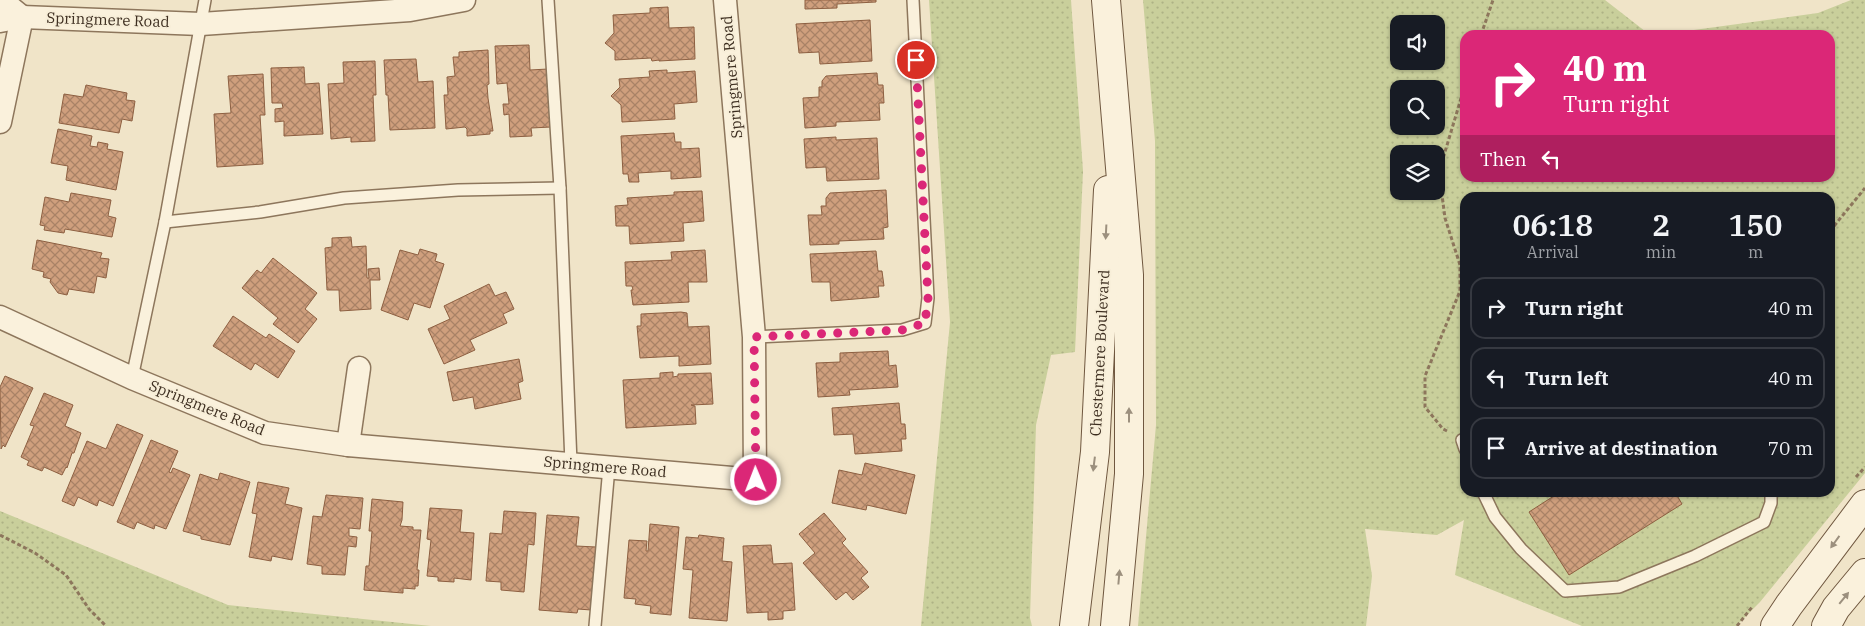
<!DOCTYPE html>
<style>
body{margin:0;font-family:"IBM Plex Serif",serif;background:#242831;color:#f1f3f6;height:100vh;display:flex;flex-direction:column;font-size:19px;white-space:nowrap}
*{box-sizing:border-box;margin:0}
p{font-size:16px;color:#9ea1a6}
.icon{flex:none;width:28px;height:28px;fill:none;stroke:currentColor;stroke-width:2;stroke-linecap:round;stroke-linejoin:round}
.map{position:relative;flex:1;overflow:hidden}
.side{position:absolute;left:1460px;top:192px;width:375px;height:305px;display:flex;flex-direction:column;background:#171b24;border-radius:15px;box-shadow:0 1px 4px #0004}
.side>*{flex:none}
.guide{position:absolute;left:1460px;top:30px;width:375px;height:152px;border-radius:15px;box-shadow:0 1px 4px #0004;background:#db2777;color:#fff;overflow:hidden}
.fabs{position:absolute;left:1390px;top:15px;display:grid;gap:10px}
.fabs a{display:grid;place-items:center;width:55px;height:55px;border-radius:10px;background:#171b24;box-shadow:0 1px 4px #0004;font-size:25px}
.pin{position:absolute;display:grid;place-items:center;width:42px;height:42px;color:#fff;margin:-21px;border:2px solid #fff;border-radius:50%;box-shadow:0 1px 5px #0007}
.me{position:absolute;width:55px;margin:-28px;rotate:359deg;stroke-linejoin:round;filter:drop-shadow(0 0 4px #0008)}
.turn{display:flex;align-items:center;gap:18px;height:105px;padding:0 20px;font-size:22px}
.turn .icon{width:65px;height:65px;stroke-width:2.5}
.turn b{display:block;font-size:35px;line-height:42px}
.then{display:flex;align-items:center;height:48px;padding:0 20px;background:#0003;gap:10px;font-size:19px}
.eta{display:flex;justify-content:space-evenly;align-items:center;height:85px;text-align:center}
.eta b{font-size:30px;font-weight:600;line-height:35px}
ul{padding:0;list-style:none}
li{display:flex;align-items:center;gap:15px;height:62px;margin:0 10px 8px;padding:0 10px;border:2px solid #363941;border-radius:15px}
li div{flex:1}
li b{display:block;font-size:19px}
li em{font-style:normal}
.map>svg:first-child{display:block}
.green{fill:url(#green-dots);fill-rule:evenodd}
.building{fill:url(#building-cross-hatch);stroke:#8d5f41}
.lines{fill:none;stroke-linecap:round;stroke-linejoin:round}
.lane-casing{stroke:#8d765c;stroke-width:14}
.street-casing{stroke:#8d765c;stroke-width:25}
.secondary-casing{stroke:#6f573f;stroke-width:30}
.path{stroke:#8d765c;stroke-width:3;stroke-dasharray:4 2.5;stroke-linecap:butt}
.lane{stroke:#faf1dc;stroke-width:11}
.street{stroke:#faf1dc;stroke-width:22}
.secondary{stroke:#faf1dc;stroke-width:28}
.oneway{fill:#9c907e}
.route{stroke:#db2777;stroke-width:9;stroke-dasharray:0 16.2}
.labels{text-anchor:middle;stroke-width:4;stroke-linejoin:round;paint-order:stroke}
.street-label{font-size:15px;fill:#3d2e20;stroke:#f7eed8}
</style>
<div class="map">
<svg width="1865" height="626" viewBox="0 0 1865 626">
<defs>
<pattern id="green-dots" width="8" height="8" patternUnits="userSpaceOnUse" patternTransform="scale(1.25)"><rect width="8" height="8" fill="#c9cf9b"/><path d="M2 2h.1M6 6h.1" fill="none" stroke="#aeb285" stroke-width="1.8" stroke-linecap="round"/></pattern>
<pattern id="building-cross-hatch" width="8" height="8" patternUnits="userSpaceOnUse" patternTransform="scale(1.25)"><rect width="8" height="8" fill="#cf9f7d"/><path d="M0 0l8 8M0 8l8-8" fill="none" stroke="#a98266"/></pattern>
</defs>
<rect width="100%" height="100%" fill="#f0e4c8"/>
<!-- green -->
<g class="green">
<path d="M929 0H1071L1083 171 1075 352 1051 355 1036 425 1030 618 1032 626H921L950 322Z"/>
<path d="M1143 0H1605L1650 35H1465V178H1830V35H1657L1818 13 1851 0H1865V473L1760 602 1736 626H1582L1455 575 1464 520 1437 535 1365 529 1372 576 1366 626H1138L1156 425 1155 141ZM1399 24H1436V61H1399ZM1399 89H1436V126H1399ZM1399 154H1436V191H1399ZM1465 198H1830V492H1465Z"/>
<path d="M0 511 228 605 431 626H0Z"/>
</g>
<!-- building -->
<g class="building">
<path d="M805 0H876V2L837 4V8L805 9Z"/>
<path d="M668 7 669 28 694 27 695 59 659 61V60L652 61 651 58 615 60V51L605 43 614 33 613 15 650 13V8Z"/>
<path d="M870 20 872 61 820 64 819 52 799 53 796 24Z"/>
<path d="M529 45 530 70 548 69 551 127 531 128 532 136 510 137 509 114 504 115 503 104H509L507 83 497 84 495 46Z"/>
<path d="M488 50 489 84 487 85 488 98 493 131H490V134L467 136V129L465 127 446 129 444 95H448L447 77 455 76 453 57H459V52Z"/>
<path d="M416 59 418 82 433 81 435 128 390 130 388 95H386L384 60Z"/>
<path d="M375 61 376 95H373L375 141 351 142V137L331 139 328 84 344 83 343 62Z"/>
<path d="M304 67 305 84 319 83 323 134 284 136V121L275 122V109L283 108 282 103H272L271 68Z"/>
<path d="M667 70V73L695 71 697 102 674 104 675 119 622 122 621 105 611 96 620 87 619 79 650 77 649 71Z"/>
<path d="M877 73 878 85H883L884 103H879L880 120 836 122V126L805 128 803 98 819 97V87H822V81L826 76Z"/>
<path d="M263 74 265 115H260L263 164 217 167 214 114 231 113 228 76Z"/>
<path d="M86 85 127 93 126 100 135 101 132 121 122 119 119 133 59 123 64 94 83 97Z"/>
<path d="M58 129 92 136 90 146 97 147 98 142 108 144 107 149 123 152 116 190 66 180 68 166 51 163Z"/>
<path d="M674 133 675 142H681V149L699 148 701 177 671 179V171L638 173 639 182H629L628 174H623L621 136Z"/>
<path d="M836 137V140L877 138 879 179 827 181 826 167 806 168 804 139Z"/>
<path d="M886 190 888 227 883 228 884 239 839 241V244L810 245 808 215H822L821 206H826V198L830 193Z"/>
<path d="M702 191 704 221 683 223 684 241 630 244 629 226H616L615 206 628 205 627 198 674 195V192Z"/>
<path d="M71 193 111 200 108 216 116 218 112 237 65 229 64 233 44 230 45 226 40 225 45 197 69 202Z"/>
<path d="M351 237 352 247 366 246 367 278H369L368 269 379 268 380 280H370L371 309 340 311 339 290H327L325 248 332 247V238Z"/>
<path d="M37 240 102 253 100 258 109 259 106 278 97 276 94 293 69 289 67 295 58 293 50 282 51 279 43 277 44 272 32 269Z"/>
<path d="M420 249 437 254 435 261 444 264 430 308 414 303 408 320 381 310 400 250 418 255Z"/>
<path d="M705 250 707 282H688L689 302 633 305 631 290H633L632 286H626L625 262 672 260 671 252Z"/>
<path d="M876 251 878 271H882L884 286H878L879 297 831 301 830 282H812L810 254Z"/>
<path d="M273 258 317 293 305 309 317 319 298 343 273 324 278 318 242 288 257 270 261 273Z"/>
<path d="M489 284 495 296 506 292 514 309 503 314 507 323 470 340 475 350 444 364 428 329 450 319 444 306Z"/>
<path d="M681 312 687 313 688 327 709 326 711 364 679 366V356L640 358 637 326H641V314Z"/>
<path d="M233 316 266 338 269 334 295 351 278 378 255 363 251 370 213 346Z"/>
<path d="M888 351 889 366 896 365 898 387 849 390 850 395 818 397 816 363 840 362V353Z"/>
<path d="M519 359 523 381 518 383 521 399 475 409 473 397 453 401 447 372Z"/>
<path d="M673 372V377L678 376V374L711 373 713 404 691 405 695 406 696 424 626 428 623 380 660 378V373Z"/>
<path d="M5 376 33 388 5 447 3 445 1 449 0 387Z"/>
<path d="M44 393 73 405 65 426 81 433 74 453H72L67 468 66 467 62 475 44 467 42 471 27 465 29 461 21 457 34 426 30 425Z"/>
<path d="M899 403 901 424H905L906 439H901L902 451 855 454 853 434 834 435 832 408Z"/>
<path d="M117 424 143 435 113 506 99 500 97 506 78 497 74 506 62 501 87 441 106 449Z"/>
<path d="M151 440 178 451 169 472 171 473 173 468 190 475 166 529 155 525 154 529 137 522 134 529 117 522Z"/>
<path d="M865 463 915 475 906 514 867 505 866 510 832 503 839 470 862 475Z"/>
<path d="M220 473 250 482 230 545 201 539V536L183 531 200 474 218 480Z"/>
<path d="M258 482 289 488 285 504 302 508 292 560 272 556 271 561 249 557 257 514 252 513Z"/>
<path d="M1560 492H1675L1682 504 1569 575 1529 512Z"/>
<path d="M326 495 363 498 360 529 349 528V536L357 537 356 547 348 546 345 575 322 574V566L307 564 313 516 322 517Z"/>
<path d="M372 499 403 502 402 520 400 526 413 527V530H421L417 570H419L418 586H415V589L403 588V593L364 590 366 566H369L372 531H369Z"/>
<path d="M430 508 462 510 460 532 474 533 471 580 454 578V582L438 581V577L427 576 431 540 427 539Z"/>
<path d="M504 511 536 513 534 545 528 544 524 592 501 590V582L486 581 490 533 502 534Z"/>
<path d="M824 513 846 539 842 543 868 572 861 578 869 587 853 600 846 592 836 600 803 563 815 553 799 534Z"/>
<path d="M547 515 579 517 576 546 596 547 591 610 578 609 577 613 539 610Z"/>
<path d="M650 524 679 527 671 615 650 613 651 606 635 604 636 599 624 598 629 540 647 541 646 551H648Z"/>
<path d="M699 535 724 538 722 561 732 562 727 621 689 618 693 570 683 569 686 537 698 538Z"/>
<path d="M771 545 773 564 792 563 795 610 783 611V619L768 620V612L747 613 743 546Z"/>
</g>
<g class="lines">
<!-- lane casing -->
<g class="lane-casing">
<g id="lane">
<path d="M548 0 560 188 571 463"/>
<path d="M165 222 260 212 344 198 458 190 560 188"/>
<path d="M754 337 902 330 925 323 928 298 913 0"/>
<path d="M132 378 165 222 205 0"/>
<path d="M1462 440 1465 449"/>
<path d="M1483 492 1495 517 1521 549 1565 591 1619 587 1695 556 1764 522 1771 503V492"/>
<path d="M595 626 609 467"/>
</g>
</g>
<!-- street casing -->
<g class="street-casing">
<g id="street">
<path d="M1 0 22 17"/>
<path d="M0 21 22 17 201 24 410 10 464 0"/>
<path d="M0 122 22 17"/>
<path d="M0 317 132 378 265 433 348 445 755 480 754 337 725 0"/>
<path d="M348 445 359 368"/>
</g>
</g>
<!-- secondary casing -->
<g class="secondary-casing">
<g id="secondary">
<path d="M1106 0 1129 275V474L1115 626"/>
<path d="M1074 626 1095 452 1108 190"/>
<path d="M1775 626 1789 605 1865 504"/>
<path d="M1826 626 1836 608 1865 573"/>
</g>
</g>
<!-- path -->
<g class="path">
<path d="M1481 35 1493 0"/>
<path d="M1830 231 1865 188"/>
<path d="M1447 431 1443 429 1425 407V376L1460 291V265L1445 218 1439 172 1465 85"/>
<path d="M1856 477 1865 467"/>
<path d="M0 535 35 553 66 575 89 609 106 626"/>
<path d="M1737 626 1752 607"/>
</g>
<!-- lane -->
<use href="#lane" class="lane"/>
<!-- street -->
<use href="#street" class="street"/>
<!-- secondary -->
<use href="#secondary" class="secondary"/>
</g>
<!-- one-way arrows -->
<defs><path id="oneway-solid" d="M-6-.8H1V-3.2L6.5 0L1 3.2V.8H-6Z" transform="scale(1.25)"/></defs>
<g class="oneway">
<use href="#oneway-solid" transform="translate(1106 232) rotate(93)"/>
<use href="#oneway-solid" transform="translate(1129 415) rotate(-90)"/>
<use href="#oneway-solid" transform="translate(1094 464) rotate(97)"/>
<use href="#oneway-solid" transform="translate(1835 542) rotate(126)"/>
<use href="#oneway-solid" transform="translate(1119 577) rotate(-85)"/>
<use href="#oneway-solid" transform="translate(1844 598) rotate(-51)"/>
</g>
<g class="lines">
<!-- route -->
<path class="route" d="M756 480 754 337 902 330 925 323 928 298 916 60"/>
</g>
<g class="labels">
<!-- street labels -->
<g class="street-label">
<text transform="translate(108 20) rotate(2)" y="5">Springmere Road</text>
<text transform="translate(732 77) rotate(-95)" y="5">Springmere Road</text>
<text transform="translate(1100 353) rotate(-87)" y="5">Chestermere Boulevard</text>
<text transform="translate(207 408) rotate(22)" y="5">Springmere Road</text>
<text transform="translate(605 467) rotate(5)" y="5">Springmere Road</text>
</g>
</g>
</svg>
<div class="fabs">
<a><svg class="icon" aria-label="sound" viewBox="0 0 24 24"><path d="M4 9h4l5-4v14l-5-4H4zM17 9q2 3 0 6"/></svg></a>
<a><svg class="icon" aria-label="search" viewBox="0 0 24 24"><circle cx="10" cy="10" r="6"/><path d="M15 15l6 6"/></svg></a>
<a><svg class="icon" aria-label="layers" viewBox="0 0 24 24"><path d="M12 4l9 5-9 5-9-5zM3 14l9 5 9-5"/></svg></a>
</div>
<div class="pin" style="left:916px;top:60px;background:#d93025"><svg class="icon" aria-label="arrive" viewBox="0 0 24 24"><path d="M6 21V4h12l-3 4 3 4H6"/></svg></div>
<svg class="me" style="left:756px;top:480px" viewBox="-20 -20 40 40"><circle r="17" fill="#db2777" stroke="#fff" stroke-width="3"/><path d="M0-11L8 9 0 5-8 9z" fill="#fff"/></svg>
<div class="guide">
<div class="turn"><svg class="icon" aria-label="right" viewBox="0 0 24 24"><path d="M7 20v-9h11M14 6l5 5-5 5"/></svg><div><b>40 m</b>Turn right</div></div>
<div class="then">Then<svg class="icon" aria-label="left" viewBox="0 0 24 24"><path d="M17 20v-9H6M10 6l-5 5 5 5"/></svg></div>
</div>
<section class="side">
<div class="eta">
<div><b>06:18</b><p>Arrival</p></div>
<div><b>2</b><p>min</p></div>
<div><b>150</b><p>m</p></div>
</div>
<ul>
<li><svg class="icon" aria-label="right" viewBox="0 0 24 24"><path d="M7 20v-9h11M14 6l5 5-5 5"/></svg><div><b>Turn right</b></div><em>40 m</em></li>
<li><svg class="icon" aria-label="left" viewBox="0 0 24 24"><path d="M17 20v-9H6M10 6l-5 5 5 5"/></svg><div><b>Turn left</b></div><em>40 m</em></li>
<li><svg class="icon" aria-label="arrive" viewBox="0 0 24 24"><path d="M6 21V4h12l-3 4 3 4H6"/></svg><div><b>Arrive at destination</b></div><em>70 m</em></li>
</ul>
</section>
</div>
